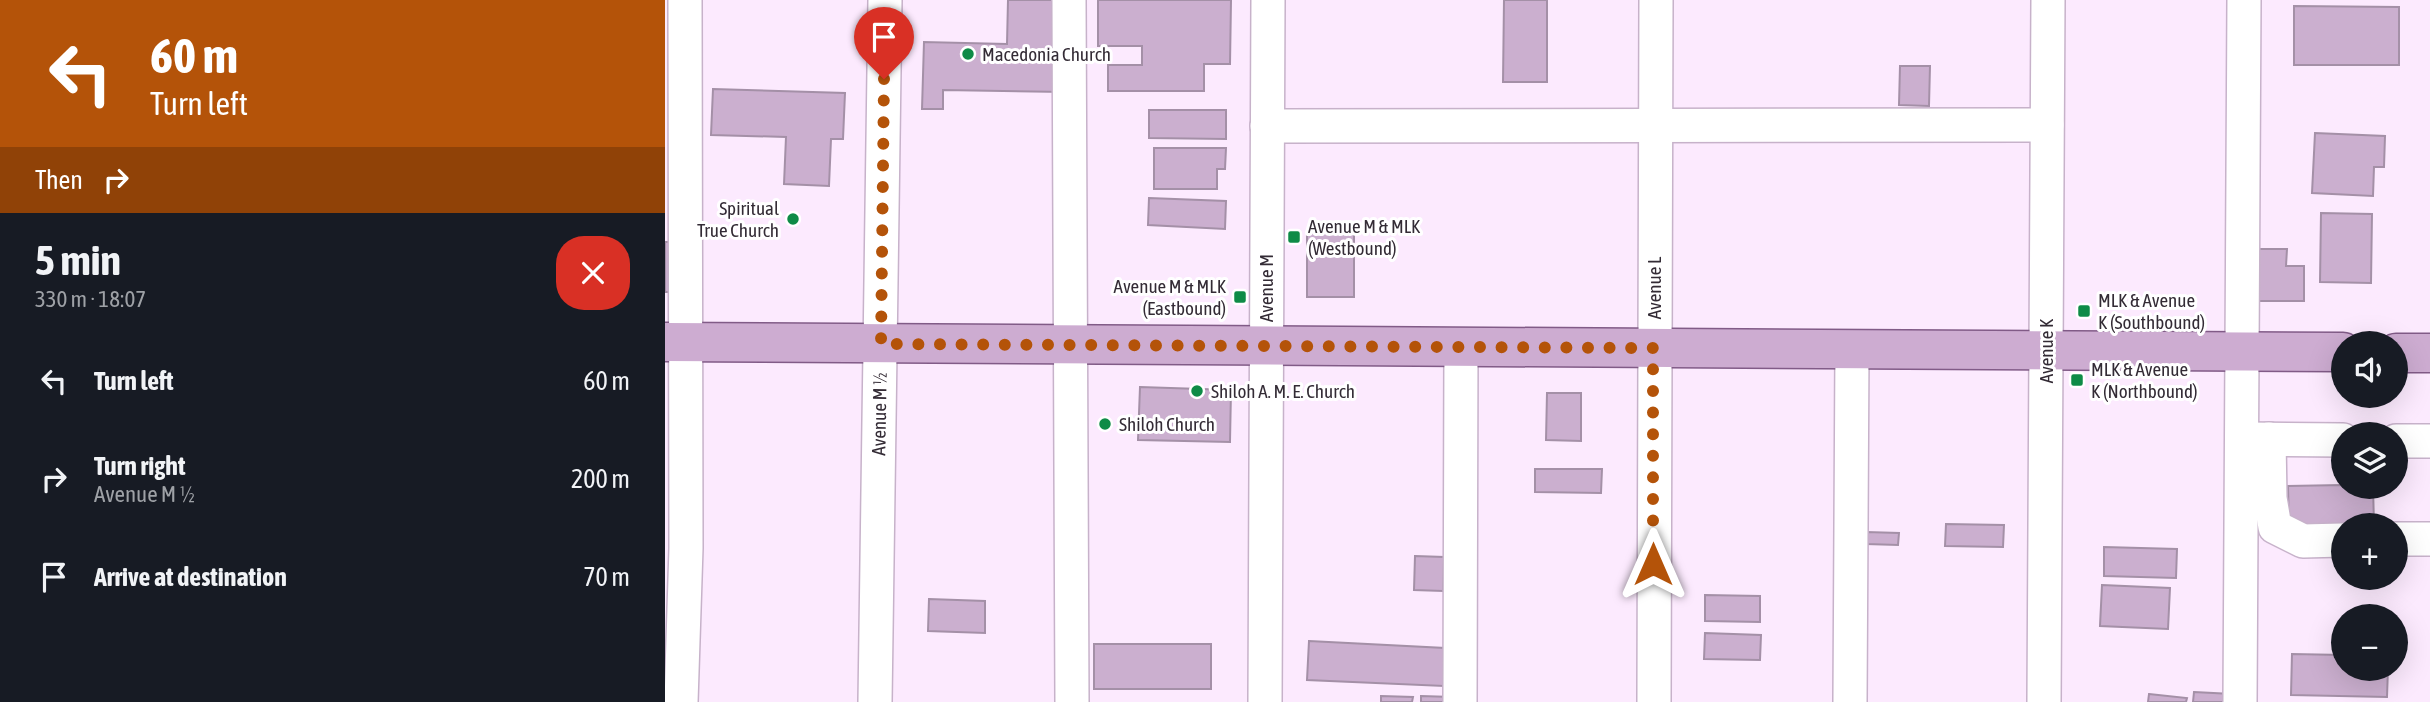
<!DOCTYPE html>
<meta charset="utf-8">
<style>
body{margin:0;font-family:"Asap Condensed",sans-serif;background:#20242c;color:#f1f3f6;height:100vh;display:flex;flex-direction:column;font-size:26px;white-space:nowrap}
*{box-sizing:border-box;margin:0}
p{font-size:23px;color:#9ea1a6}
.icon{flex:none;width:38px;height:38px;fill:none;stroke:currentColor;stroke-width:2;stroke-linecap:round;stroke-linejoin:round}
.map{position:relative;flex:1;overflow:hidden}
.sheet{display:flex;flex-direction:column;background:#171b24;width:665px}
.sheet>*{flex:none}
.top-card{background:#b45309;color:#fff;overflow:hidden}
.tools{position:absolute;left:1666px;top:331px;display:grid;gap:14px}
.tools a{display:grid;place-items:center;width:77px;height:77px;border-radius:50%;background:#171b24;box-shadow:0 7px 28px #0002;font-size:35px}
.pin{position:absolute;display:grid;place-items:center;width:60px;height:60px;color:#fff;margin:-72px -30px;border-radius:50% 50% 50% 0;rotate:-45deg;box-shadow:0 0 7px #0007}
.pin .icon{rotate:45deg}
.me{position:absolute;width:77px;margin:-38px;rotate:0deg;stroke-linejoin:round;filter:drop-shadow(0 0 5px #0008)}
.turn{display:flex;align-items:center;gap:24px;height:147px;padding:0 35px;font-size:32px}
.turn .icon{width:91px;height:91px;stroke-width:2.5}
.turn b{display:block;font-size:49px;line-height:60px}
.then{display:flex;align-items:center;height:66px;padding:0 35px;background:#0003;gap:14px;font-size:26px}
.round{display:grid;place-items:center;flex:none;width:74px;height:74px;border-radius:28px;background:#20242c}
.overview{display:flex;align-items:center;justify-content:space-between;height:119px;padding:0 35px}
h1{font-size:42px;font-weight:700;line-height:52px}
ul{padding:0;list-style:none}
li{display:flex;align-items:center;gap:21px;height:98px;padding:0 35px}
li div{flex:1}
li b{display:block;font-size:26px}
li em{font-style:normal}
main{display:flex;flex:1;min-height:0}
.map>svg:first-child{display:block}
.building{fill:#cbafcf;stroke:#a490a7;stroke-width:2}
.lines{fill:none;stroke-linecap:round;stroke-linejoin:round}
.minor-casing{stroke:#c7b2ca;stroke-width:36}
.major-casing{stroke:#815b87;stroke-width:41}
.minor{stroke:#fff;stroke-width:33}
.major{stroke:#cdacd1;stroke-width:38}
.route{stroke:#b45309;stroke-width:12;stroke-dasharray:0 21.6}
.poi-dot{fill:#0e8b47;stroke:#fff;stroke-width:2.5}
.labels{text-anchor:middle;stroke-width:6;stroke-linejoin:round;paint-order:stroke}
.poi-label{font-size:19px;fill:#332b35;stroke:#fff;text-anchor:start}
.street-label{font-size:19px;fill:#332b35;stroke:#fff}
</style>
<main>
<section class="sheet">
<div class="top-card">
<div class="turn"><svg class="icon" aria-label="left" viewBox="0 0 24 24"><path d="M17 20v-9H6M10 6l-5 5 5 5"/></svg><div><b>60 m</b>Turn left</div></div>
<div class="then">Then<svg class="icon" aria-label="right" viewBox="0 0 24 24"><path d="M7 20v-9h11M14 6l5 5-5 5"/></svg></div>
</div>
<div class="overview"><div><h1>5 min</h1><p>330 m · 18:07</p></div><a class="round" style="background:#d93025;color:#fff"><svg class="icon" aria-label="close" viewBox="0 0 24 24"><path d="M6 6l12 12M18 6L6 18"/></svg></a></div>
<ul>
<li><svg class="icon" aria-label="left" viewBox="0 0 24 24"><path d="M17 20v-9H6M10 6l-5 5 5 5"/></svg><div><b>Turn left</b></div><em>60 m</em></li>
<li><svg class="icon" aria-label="right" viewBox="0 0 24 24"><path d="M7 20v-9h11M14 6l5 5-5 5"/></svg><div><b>Turn right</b><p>Avenue M ½</p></div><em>200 m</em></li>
<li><svg class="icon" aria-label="arrive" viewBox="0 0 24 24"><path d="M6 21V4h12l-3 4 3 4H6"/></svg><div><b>Arrive at destination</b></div><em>70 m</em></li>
</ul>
</section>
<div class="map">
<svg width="1765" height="702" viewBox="0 0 1765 702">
<rect width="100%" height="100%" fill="#fceafe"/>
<!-- building -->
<g class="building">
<path d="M343 0H402L400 92 278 90V109H257L259 42 342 44Z"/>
<path d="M433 0H566L565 64H539V91H443V65H477V46H433Z"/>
<path d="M839 0H882V82H838Z"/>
<path d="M1629 6 1734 7V65H1629Z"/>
<path d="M1235 66H1265L1264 106 1234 105Z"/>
<path d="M48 89 180 93 178 139H166L164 186 119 184 121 137 46 135Z"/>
<path d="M484 110H561V139L484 138Z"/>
<path d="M1650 133 1720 136 1719 167H1709L1708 196 1647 193Z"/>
<path d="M489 148H561L560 169H552V189H489Z"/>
<path d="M484 198 561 201 560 229 483 225Z"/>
<path d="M1656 213 1707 214 1706 283 1655 282Z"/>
<rect x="642" y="232" width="47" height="65"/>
<rect x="0" y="242" width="10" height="50"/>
<path d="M1592 249H1622L1621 266H1639V301H1591Z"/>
<path d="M475 387 566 390 565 442 473 440Z"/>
<path d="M882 393H916V441L881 440Z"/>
<path d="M870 469H937L936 493 870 492Z"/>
<path d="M1678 485 1708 486 1709 525 1624 528 1623 486Z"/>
<path d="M1281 524 1339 525 1338 547 1280 546Z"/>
<path d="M1201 532 1234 533 1233 545 1201 544Z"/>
<path d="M1439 547 1512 549 1511 578 1439 576Z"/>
<path d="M750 556 779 557 778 591 749 590Z"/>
<path d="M1437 585 1505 588 1503 629 1435 626Z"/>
<path d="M1040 595 1095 596V622L1040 621Z"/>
<path d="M264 599 320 601V633L263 631Z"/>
<path d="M1040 633 1096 635 1095 660 1039 659Z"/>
<path d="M644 641 780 648 779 686 642 680Z"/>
<rect x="429" y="644" width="117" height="45"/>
<path d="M1627 654 1678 655V668H1723L1722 697 1626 695Z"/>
<path d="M1529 692 1567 694 1566 702H1528Z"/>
<path d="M1484 694 1522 698 1521 702H1483Z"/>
<path d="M716 696 748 697 747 702H716Z"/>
<path d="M756 696 787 697V702H756Z"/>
</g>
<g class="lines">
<!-- minor casing -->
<g class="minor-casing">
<g id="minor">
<path d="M404 0 407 702"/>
<path d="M602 126 1382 125"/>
<path d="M1583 439 1678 440"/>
<path d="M1604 439 1605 498 1610 527 1638 541 1678 540"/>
<path d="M1731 441H1765"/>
<path d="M1731 539H1765"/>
<path d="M16 702 21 548 20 0"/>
<path d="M210 702 220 0"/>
<path d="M600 702 603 0"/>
<path d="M795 702 796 346"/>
<path d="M989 702 991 0"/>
<path d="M1185 702 1187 349"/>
<path d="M1379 702 1383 0"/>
<path d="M1575 702 1579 0"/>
</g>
</g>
<!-- major casing -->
<g class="major-casing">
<g id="major">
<path d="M0 342 1678 352"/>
<path d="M1731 353H1765"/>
</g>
</g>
<!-- minor -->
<use href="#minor" class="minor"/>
<!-- major -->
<use href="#major" class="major"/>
</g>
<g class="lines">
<!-- route -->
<path class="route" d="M219 79 216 344 988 348V564"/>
</g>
<!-- markers -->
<g class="poi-dot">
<circle cx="303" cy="54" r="7"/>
<circle cx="128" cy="219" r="7"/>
<rect x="622" y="230" width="14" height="14" rx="3.5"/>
<rect x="568" y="290" width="14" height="14" rx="3.5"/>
<rect x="1412" y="304" width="14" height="14" rx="3.5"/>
<rect x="1405" y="373" width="14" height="14" rx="3.5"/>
<circle cx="532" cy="391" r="7"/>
<circle cx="440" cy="424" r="7"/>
</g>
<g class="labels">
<!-- poi labels -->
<g class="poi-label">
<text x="317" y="61">Macedonia Church</text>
<text x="114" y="215" text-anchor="end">Spiritual<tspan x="114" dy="22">True Church</tspan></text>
<text x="643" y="233">Avenue M &amp; MLK<tspan x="643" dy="22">(Westbound)</tspan></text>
<text x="561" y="293" text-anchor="end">Avenue M &amp; MLK<tspan x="561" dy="22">(Eastbound)</tspan></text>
<text x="1433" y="307">MLK &amp; Avenue<tspan x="1433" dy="22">K (Southbound)</tspan></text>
<text x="1426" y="376">MLK &amp; Avenue<tspan x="1426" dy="22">K (Northbound)</tspan></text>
<text x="546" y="398">Shiloh A. M. E. Church</text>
<text x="454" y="431">Shiloh Church</text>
</g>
<!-- street labels -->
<g class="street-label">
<text transform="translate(601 288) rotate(-90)" y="7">Avenue M</text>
<text transform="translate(989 288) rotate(-90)" y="7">Avenue L</text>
<text transform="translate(1381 351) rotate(-90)" y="7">Avenue K</text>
<text transform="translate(214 414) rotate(-89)" y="7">Avenue M ½</text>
</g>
</g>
</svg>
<div class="tools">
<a><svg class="icon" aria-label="sound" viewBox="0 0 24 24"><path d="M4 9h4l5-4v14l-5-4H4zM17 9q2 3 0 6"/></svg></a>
<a><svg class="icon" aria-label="layers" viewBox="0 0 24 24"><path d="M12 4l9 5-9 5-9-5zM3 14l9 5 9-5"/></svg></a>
<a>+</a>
<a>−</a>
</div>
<div class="pin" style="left:219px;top:79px;background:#d93025"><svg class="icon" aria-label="arrive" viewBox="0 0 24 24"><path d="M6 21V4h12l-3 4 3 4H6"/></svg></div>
<svg class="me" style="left:988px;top:564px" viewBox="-20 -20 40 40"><path d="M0-17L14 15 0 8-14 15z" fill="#b45309" stroke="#fff" stroke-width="4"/></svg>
</div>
</main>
